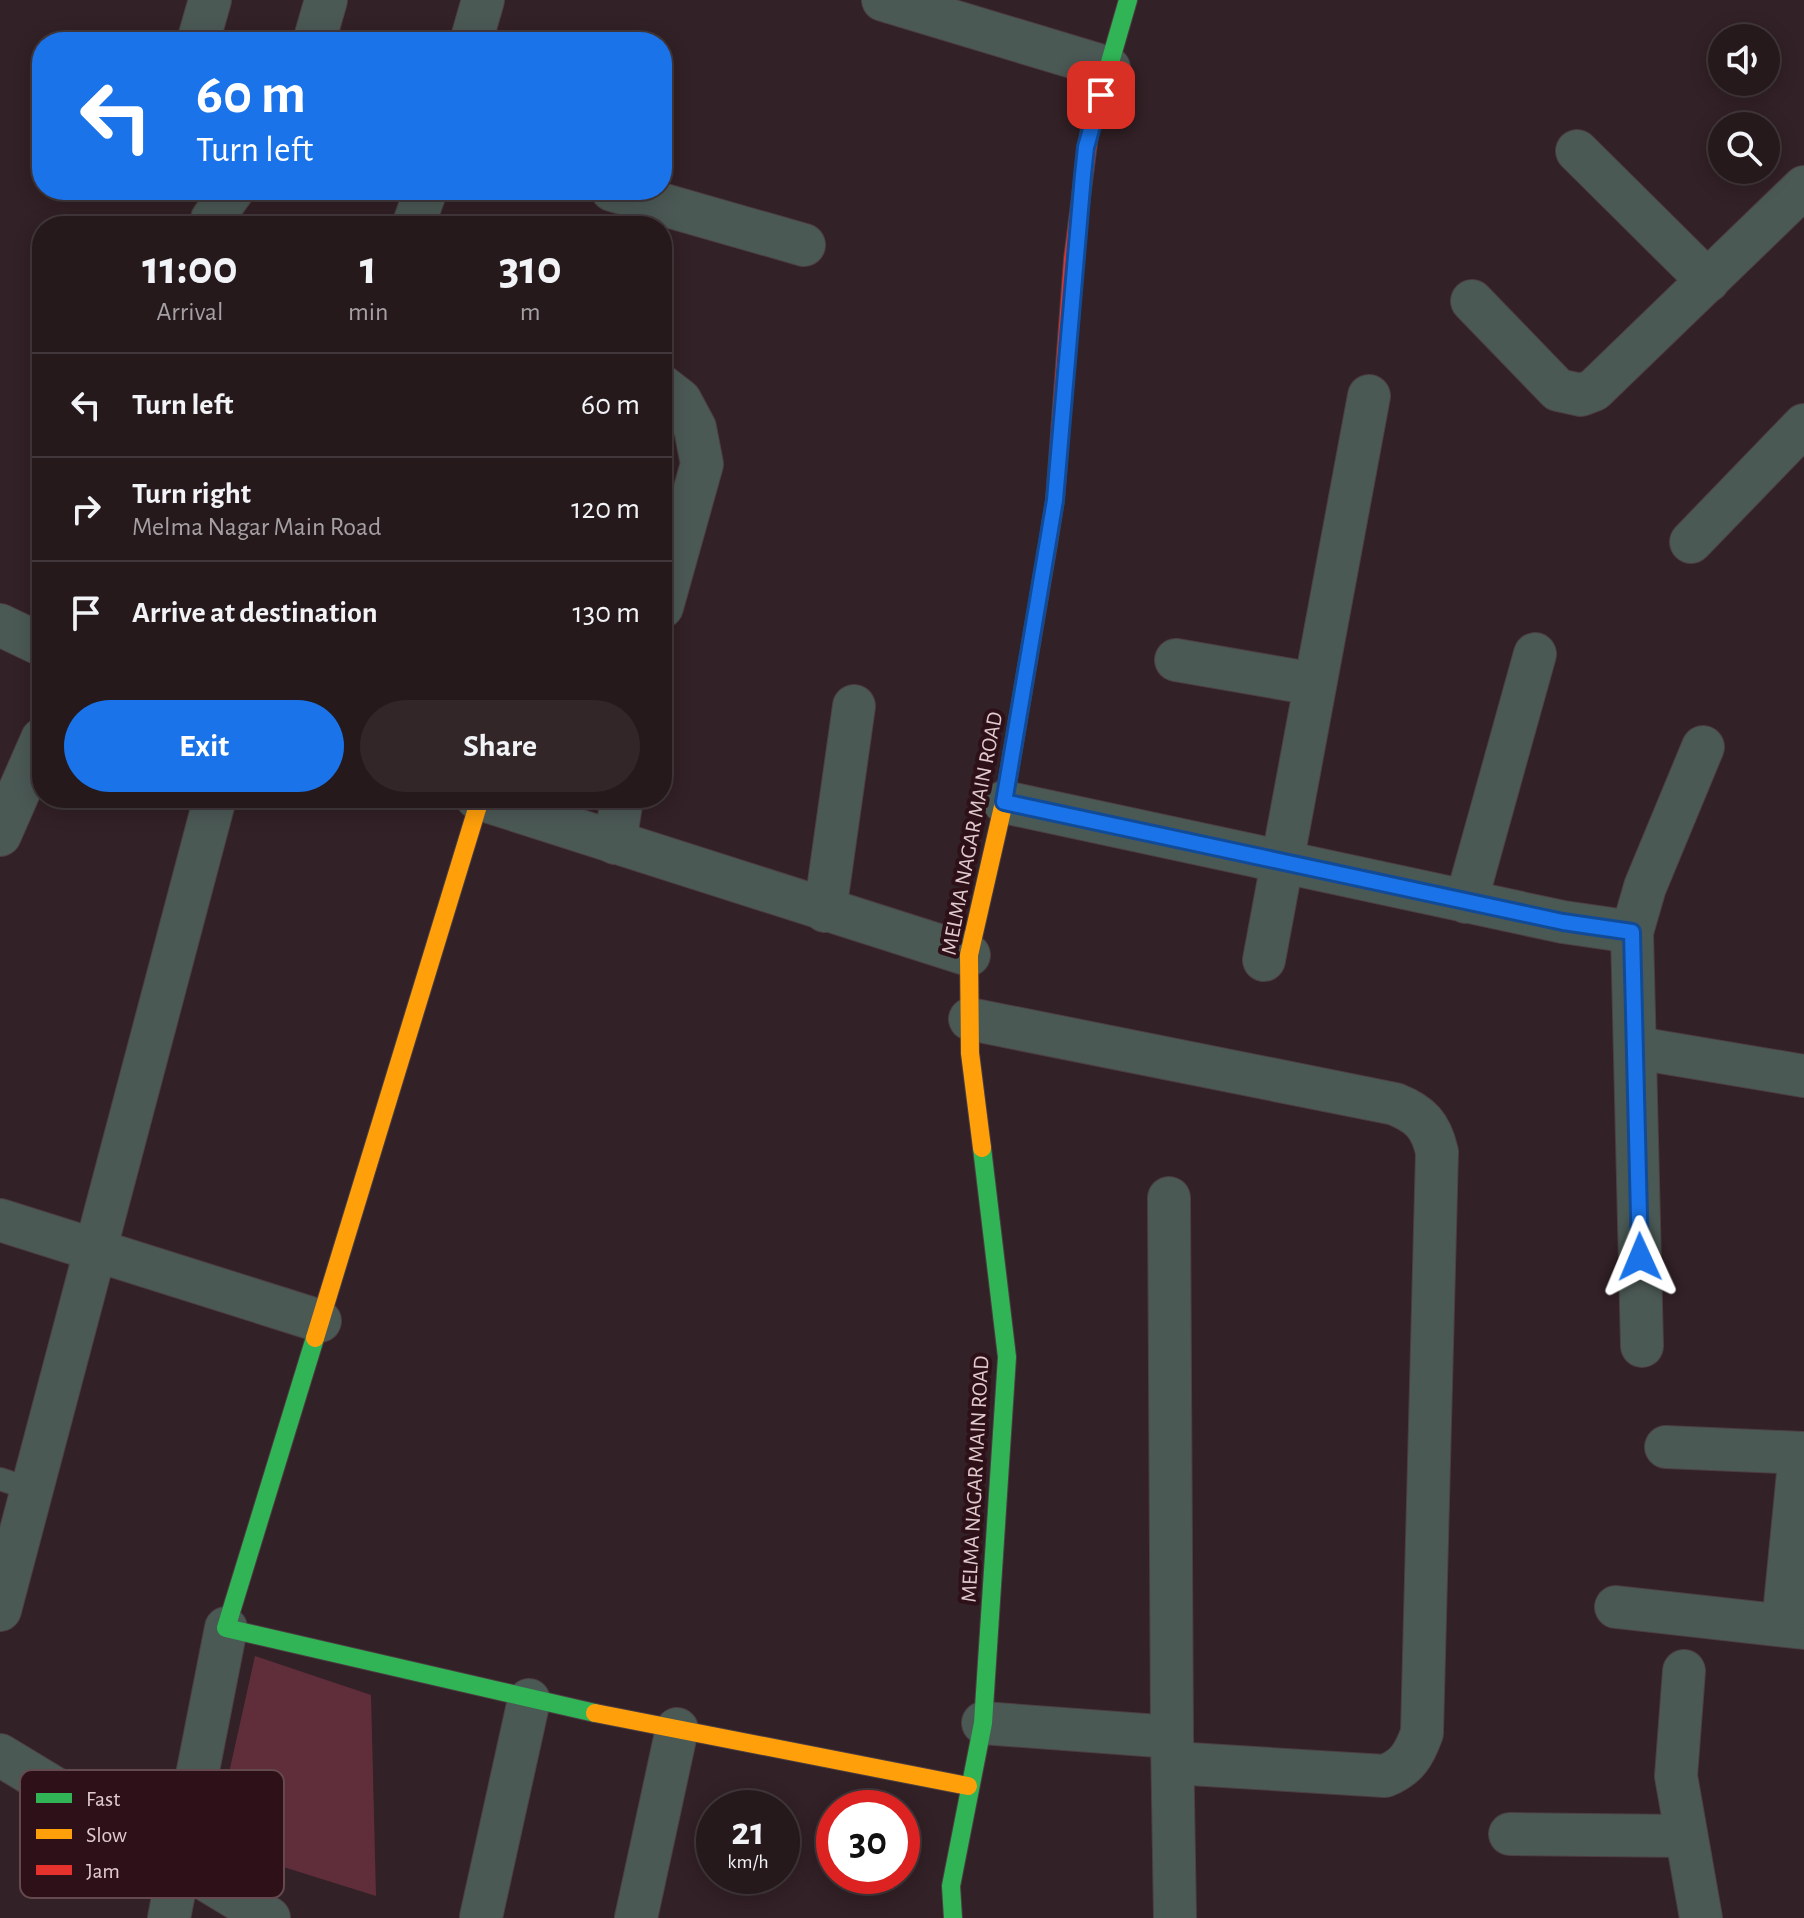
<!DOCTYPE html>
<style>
body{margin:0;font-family:"Alegreya Sans",sans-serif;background:#322629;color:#f1f3f6;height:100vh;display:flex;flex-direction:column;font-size:30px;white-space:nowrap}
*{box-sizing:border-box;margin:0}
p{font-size:26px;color:#a4a0a3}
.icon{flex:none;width:44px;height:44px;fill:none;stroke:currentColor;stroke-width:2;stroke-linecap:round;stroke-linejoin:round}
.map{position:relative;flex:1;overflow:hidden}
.drawer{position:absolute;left:32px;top:216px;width:640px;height:592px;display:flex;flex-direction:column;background:#26191c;border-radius:32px;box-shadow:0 4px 20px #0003,0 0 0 2px #42383b}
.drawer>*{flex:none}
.guide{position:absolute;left:32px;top:32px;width:640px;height:168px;border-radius:32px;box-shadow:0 4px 20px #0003,0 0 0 2px #42383b;background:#1a73e8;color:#fff;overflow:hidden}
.controls{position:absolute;left:1708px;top:24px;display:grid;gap:16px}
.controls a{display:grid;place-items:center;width:72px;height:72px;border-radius:50%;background:#26191c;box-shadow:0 4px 20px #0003,0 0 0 2px #42383b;font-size:40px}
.speed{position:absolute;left:696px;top:1790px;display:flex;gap:16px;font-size:40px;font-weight:700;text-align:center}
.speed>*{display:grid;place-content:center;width:104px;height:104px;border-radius:50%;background:#26191c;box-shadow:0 4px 20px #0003,0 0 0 2px #42383b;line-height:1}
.speed small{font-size:20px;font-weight:400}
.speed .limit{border:12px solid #d22;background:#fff;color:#111}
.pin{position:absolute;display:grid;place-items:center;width:68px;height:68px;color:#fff;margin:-34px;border-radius:16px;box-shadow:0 4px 12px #0006}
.me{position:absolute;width:88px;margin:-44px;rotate:359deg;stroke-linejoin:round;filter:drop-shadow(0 0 6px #0008)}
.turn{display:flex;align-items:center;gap:28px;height:168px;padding:0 32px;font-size:36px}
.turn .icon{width:104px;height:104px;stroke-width:2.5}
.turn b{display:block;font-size:56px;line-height:68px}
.eta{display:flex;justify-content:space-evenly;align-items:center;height:136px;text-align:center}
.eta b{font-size:48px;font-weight:600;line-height:56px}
.cta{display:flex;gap:16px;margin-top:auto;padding:16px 32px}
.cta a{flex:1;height:92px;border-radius:48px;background:#1a73e8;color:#fff;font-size:32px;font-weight:600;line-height:92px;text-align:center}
.cta a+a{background:#322629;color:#f1f3f6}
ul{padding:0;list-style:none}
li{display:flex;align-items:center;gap:24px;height:104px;padding:0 32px;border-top:2px solid #42383b}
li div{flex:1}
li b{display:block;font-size:30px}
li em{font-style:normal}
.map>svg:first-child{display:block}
.green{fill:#602e3b}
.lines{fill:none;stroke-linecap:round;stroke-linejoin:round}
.lane-casing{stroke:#4c3e42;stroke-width:24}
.street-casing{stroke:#4c3e42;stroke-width:44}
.fast-casing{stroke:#4c3e42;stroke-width:20}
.slow-casing{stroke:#4c3e42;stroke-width:20}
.jam-casing{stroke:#4c3e42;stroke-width:20}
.lane{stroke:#4b5955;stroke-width:22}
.street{stroke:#4b5955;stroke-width:42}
.fast{stroke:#30b455;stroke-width:18}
.slow{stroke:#ff9f0a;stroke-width:18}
.jam{stroke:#e5322d;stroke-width:18}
.route-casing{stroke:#114b97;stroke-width:20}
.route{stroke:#1a73e8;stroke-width:14}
.labels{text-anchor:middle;stroke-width:8;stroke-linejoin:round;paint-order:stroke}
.street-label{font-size:22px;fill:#e1cbcf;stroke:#2e1118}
.key{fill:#2e1118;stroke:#64494f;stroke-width:2}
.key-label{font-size:22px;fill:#e1cbcf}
</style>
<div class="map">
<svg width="1804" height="1918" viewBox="0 0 1804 1918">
<rect width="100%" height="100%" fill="#322126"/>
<!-- green -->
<path class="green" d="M255 1656 371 1695 376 1896 213 1845Z"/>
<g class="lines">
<!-- lane casing -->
<g class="lane-casing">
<path id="lane" d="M0 1479 33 1490"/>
</g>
<!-- street casing -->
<g class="street-casing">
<g id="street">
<path d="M883 0 1109 68"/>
<path d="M198 42 210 0"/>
<path d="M314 42 326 0"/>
<path d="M471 42 483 0"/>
<path d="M1577 151 1708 281"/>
<path d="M612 190 804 245"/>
<path d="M212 219 233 190"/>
<path d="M413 226 426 190"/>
<path d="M1472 301 1558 390 1581 395 1594 390 1804 187"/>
<path d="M662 386 680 400 695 428 702 464 662 607"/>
<path d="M1691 542 1804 425"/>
<path d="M0 625 42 645"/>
<path d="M1176 660 1314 684"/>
<path d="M477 798 969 955"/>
<path d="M1004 802 1563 922 1632 932"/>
<path d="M0 835 42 739"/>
<path d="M615 843 622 798"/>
<path d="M1466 902 1535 654"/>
<path d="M825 911 854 706"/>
<path d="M1264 960 1369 396"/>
<path d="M970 1019 1395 1104C1420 1114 1431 1125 1437 1152L1422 1733C1414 1755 1407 1767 1385 1776L1173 1763"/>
<path d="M1637 1048 1804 1076"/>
<path d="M0 1220 320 1321"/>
<path d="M1642 1346 1632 932 1645 887 1703 747"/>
<path d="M1666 1447 1804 1453"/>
<path d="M1616 1607 1804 1628"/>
<path d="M0 1610 215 798"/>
<path d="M1783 1625 1800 1453"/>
<path d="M1684 1671 1676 1776 1701 1918"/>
<path d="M983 1723 1172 1737 1169 1198"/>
<path d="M1172 1737 1175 1918"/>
<path d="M0 1755 269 1918"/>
<path d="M1510 1834 1685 1836"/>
<path d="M481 1917 529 1700"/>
<path d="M169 1918 226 1628"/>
<path d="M636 1918 677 1729"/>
</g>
</g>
<!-- fast casing -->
<g class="fast-casing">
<g id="fast">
<path d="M1089 135 1128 0"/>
<path d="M315 1338 226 1628 595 1713"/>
<path d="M953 1918 951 1886 983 1723 1007 1357 982 1148"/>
</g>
</g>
<!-- slow casing -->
<g class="slow-casing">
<g id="slow">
<path d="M982 1148 970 1053 969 955 1004 802 1049 538"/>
<path d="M315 1338 480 799"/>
<path d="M595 1713 968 1786"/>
</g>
</g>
<!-- jam casing -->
<g class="jam-casing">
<path id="jam" d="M1049 538 1055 500 1073 259 1089 135"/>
</g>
<!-- lane -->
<use href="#lane" class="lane"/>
<!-- street -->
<use href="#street" class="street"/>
<!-- fast -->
<use href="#fast" class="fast"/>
<!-- slow -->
<use href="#slow" class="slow"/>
<!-- jam -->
<use href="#jam" class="jam"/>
</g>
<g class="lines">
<!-- route casing -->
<g class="route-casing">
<path id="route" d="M1101 95 1086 147 1083 175 1055 500 1004 802 1563 922 1632 932 1640 1257"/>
</g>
<!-- route -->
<use href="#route" class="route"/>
</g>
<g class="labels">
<!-- street labels -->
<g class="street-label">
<text transform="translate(971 833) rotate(-79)" y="8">MELMA NAGAR MAIN ROAD</text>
<text transform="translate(974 1479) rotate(-87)" y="8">MELMA NAGAR MAIN ROAD</text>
</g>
</g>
<!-- legend -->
<rect x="20" y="1770" width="264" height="128" rx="12" class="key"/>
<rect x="36" y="1793" width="36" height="10" fill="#30b455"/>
<rect x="36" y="1829" width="36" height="10" fill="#ff9f0a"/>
<rect x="36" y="1865" width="36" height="10" fill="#e5322d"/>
<g class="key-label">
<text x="86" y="1806">Fast</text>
<text x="86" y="1842">Slow</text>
<text x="86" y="1878">Jam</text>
</g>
</svg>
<div class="controls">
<a><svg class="icon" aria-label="sound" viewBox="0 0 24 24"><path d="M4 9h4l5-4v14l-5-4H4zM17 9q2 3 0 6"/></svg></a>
<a><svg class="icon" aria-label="search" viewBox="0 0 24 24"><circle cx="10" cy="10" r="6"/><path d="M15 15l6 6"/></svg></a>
</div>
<div class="speed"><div>21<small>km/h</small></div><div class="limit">30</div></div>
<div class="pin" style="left:1101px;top:95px;background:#d93025"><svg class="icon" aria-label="arrive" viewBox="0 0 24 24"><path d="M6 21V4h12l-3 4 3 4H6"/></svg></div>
<svg class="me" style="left:1640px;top:1257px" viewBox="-20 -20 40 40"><path d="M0-17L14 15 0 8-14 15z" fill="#1a73e8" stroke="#fff" stroke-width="4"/></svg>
<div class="guide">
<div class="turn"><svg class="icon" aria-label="left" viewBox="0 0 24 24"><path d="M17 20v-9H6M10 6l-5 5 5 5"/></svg><div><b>60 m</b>Turn left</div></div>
</div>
<section class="drawer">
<div class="eta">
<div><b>11:00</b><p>Arrival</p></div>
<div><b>1</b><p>min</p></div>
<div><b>310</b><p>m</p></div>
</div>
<ul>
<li><svg class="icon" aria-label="left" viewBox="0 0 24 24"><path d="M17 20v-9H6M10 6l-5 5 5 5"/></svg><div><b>Turn left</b></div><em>60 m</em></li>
<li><svg class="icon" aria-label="right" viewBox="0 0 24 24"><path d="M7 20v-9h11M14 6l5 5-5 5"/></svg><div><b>Turn right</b><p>Melma Nagar Main Road</p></div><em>120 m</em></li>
<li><svg class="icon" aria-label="arrive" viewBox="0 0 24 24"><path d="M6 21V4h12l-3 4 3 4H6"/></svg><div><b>Arrive at destination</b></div><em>130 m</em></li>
</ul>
<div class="cta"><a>Exit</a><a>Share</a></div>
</section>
</div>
